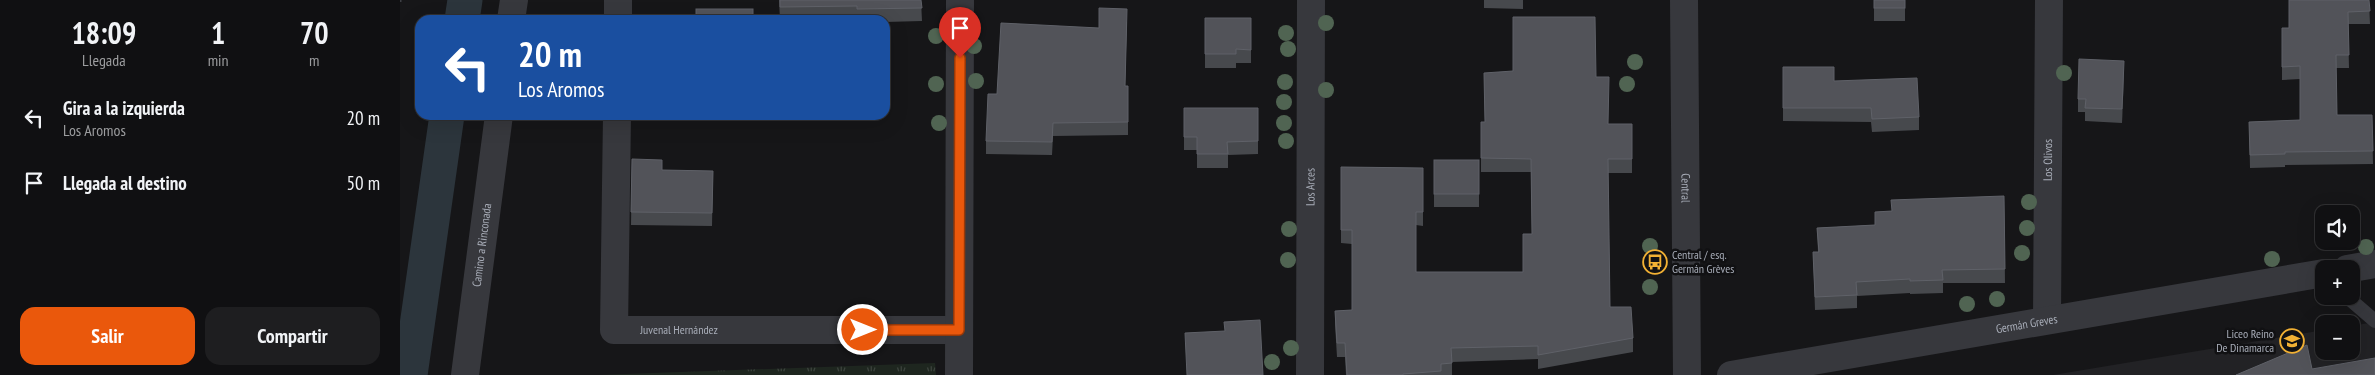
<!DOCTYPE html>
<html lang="es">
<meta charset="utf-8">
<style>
body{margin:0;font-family:"PT Sans Narrow",sans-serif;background:#1e1e20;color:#f1f3f6;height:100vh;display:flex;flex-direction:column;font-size:19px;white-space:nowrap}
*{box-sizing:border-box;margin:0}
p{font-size:16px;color:#9c9d9f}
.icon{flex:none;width:28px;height:28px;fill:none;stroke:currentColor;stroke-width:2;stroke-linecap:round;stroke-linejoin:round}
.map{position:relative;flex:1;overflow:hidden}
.panel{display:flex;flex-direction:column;background:#101012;width:400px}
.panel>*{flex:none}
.hud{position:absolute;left:15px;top:15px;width:475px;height:105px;border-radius:15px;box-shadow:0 5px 20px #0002,0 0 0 1px #303032;background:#1a4fa0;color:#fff;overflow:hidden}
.tools{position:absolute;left:1915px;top:205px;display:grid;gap:10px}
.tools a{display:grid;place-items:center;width:45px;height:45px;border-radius:10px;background:#101012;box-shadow:0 5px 20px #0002,0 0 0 1px #303032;font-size:25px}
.pin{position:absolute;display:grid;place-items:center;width:42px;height:42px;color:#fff;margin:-51px -21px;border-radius:50% 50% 50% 0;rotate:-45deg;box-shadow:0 0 5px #0007}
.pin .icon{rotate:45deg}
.me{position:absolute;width:55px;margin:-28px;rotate:90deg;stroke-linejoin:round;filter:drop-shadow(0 0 4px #0008)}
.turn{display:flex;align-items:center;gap:18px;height:105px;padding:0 20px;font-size:22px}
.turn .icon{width:65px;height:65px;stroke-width:2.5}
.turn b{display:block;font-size:35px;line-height:42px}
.eta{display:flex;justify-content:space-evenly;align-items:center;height:85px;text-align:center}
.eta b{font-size:30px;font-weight:700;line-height:35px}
.primary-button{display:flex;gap:10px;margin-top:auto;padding:10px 20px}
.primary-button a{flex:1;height:58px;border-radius:15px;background:#ea580c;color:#fff;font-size:20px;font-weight:700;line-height:58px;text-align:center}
.primary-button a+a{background:#1e1e20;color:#f1f3f6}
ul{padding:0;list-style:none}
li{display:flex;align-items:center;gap:15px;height:65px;padding:0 20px}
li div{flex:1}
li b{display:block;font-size:19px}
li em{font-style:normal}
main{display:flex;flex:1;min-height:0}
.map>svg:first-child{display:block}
.built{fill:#222225}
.grass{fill:url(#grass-tufts)}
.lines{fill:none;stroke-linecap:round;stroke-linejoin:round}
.canal{stroke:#2c353c;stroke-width:35}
.path{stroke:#3d3f44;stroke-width:3;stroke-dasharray:2.5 4;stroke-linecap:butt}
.service{stroke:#37383d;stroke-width:14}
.minor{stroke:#37383d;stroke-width:28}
.tertiary{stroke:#37383d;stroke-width:28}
.tree{fill:#506452}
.wall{fill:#47494d}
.shaded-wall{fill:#2f3033}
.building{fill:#525359;stroke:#5f6168}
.route-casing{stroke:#983908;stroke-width:12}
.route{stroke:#ea580c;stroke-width:9}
.labels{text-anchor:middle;stroke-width:5;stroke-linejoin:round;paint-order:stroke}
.street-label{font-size:12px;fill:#a8adb8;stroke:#111113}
.poi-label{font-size:12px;fill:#a8adb8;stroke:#111113;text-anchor:start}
</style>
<main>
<section class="panel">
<div class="eta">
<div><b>18:09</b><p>Llegada</p></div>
<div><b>1</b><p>min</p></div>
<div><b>70</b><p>m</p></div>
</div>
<ul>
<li><svg class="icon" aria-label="left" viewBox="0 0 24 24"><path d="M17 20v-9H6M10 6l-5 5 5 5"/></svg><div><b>Gira a la izquierda</b><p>Los Aromos</p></div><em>20 m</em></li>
<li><svg class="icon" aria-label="arrive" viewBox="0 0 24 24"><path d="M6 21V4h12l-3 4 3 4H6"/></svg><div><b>Llegada al destino</b></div><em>50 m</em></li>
</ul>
<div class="primary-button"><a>Salir</a><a>Compartir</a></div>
</section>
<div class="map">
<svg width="1975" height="375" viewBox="0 0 1975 375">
<defs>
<pattern id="grass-tufts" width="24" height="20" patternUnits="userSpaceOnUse" patternTransform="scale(1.25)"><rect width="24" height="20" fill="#1e261f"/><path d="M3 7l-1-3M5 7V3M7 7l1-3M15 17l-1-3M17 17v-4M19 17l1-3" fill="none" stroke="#3c433d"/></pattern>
</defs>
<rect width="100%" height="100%" fill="#161618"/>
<!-- built -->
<path class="built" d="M1975 322V375H1653L1924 330V351H1951V326Z"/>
<!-- grass -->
<path class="grass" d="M535 363 536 375H198Z"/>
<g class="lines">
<!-- canal -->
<g class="canal">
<path d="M62 20 65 0"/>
<path d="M10 375 47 115"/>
</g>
<!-- path -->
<path class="path" d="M0 2V0"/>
<!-- service -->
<path class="service" d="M1946 296 1975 321"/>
<!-- minor -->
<g class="minor">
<path id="s1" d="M1284 0 1287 375"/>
<path d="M218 20V0"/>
<path id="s2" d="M217 115 214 330H559"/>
<path d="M1947 269 1975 264"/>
<path id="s3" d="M1647 320 1649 0"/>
<path d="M559 375 560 0"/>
<path id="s4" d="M910 375 911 0"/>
<path id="s5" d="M1331 375 1924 273"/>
</g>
<!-- tertiary -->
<g class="tertiary">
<path d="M111 20 114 0"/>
<path id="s6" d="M65 375 99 115"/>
</g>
</g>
<!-- trees -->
<g class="tree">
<circle cx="926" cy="23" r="8"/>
<circle cx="886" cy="33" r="8"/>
<circle cx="536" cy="36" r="8"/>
<circle cx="574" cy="46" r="8"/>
<circle cx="888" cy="49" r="8"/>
<circle cx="1235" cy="62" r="8"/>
<circle cx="1664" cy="73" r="8"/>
<circle cx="576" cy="81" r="8"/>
<circle cx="885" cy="82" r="8"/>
<circle cx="536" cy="84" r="8"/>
<circle cx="1227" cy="84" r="8"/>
<circle cx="926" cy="90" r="8"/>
<circle cx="884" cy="102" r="8"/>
<circle cx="539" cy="123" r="8"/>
<circle cx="884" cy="123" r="8"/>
<circle cx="886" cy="141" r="8"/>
<circle cx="1629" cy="202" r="8"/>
<circle cx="1627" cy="228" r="8"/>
<circle cx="889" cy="229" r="8"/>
<circle cx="1250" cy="246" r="8"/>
<circle cx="1966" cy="247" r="8"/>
<circle cx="1622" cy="253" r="8"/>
<circle cx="1872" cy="259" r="8"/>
<circle cx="888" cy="260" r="8"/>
<circle cx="1250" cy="287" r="8"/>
<circle cx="1597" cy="299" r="8"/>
<circle cx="1567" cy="304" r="8"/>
<circle cx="891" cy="348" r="8"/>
<circle cx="872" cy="362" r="8"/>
</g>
<!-- wall -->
<g class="wall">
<path d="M379 0H521L522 21 485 22V20H457V19L380 20Z"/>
<path d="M1084 0H1123V9L1084 8Z"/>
<rect x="1474" y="0" width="31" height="21"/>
<path d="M1969 0 1970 24H1948L1949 68H1936L1937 115H1972L1973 164 1885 165V167L1850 168 1849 122 1900 120V79L1882 80V28H1889Z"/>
<path d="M805 18H851V63H836V68H805Z"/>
<path d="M727 22 725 86H728V135L653 136 652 155 586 154V141L597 94 699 28Z"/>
<path d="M1383 67 1434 81 1519 117V130L1472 132 1471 122 1383 121Z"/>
<path d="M1084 73 1196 77 1208 124H1232V173H1208L1210 307 1233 338V352L1138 369V359L1052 362V375H946L945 357H937L935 324V311L952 310V244L941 243V167L1023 168V226L1016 225V272H1123L1132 234 1131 172H1081V122H1085Z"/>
<path d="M1724 74 1722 123 1685 121V112H1678V99Z"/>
<path d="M784 108H858V154L828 155V168H797V150H784Z"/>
<path d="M249 115H315V119L249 118Z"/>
<path d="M232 159 262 170 313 171 312 226 231 225Z"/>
<rect x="1034" y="160" width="45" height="47"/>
<path d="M1604 196 1605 283H1543V293L1510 294V293L1457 296V308L1415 310 1413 252H1418L1417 228 1475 225V212L1491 211Z"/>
</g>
<!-- shaded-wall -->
<path class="shaded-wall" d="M1724 61V74L1722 123V109Z"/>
<!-- building -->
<g class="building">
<path d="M380 0H521L522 8 457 9V6L380 7Z"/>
<rect x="1474" y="0" width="31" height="8"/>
<path d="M1889 0H1969L1970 11 1948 12 1949 55H1936L1937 115H1972L1973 151 1885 152V154L1850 155 1849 122 1900 120V66L1882 67V28H1889Z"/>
<path d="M699 8 727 9 725 86H728V122L653 123 652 142 586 141 588 94H597L601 23 699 28Z"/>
<rect x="296" y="9" width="57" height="11"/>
<path d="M1113 17H1195L1196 77H1209L1208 124H1232V159H1208L1210 307H1231L1233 338 1138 355V346L1051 348 1052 363 1041 364V371L1003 374V375H947L945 343H937L935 311 952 310V230H941V167L1023 168V212H1016V272H1123V234H1132L1131 159 1081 158V122H1085L1084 73 1113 71Z"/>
<path d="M805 18H851V50L836 49V54H805Z"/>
<path d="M1679 59 1724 61 1722 109 1685 108 1686 99H1678Z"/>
<path d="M1383 67H1434V81L1517 78 1519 117 1472 119 1471 108H1383Z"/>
<path d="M784 108H858V141L827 142 828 154H797V137H784Z"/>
<path d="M232 159 262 160V170L313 171 312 213 231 212Z"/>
<rect x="1034" y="160" width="45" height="34"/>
<path d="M1604 196 1605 269 1542 270 1543 280 1510 281V279L1456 282 1457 295 1415 297 1413 252H1419L1417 228 1475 225V212L1492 211 1491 200Z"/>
<path d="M860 320 863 375H787L785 333 825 331 824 322Z"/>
<path d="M1907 345 1912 369 1975 358V375H1836Z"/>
</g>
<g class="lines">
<!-- route casing -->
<g class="route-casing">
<path id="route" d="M463 330H559L560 58"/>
</g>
<!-- route -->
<use href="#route" class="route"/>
</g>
<!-- icons -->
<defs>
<g id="bus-ring" transform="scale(1.25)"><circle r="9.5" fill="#111113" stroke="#f2b134" stroke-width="1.5"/><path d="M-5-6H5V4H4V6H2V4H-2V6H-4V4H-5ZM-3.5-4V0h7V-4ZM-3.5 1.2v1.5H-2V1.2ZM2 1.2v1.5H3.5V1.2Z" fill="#f2b134"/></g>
<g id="school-ring" transform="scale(1.25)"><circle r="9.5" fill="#111113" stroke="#f2b134" stroke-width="1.5"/><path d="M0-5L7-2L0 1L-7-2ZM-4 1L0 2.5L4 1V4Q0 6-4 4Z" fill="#f2b134"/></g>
</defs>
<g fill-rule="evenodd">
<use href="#bus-ring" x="1255" y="262"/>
<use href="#school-ring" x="1892" y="341"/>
</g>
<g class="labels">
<!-- street labels -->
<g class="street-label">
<text dy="4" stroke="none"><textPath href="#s3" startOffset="160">Los Olivos</textPath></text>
<text dy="4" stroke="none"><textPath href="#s4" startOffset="188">Los Arces</textPath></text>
<text dy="4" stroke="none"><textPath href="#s1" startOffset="188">Central</textPath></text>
<text dy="4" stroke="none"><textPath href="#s6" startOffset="131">Camino a Rinconada</textPath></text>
<text dy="4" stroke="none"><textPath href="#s5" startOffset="300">Germán Greves</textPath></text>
<text dy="4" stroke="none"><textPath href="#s2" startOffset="280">Juvenal Hernández</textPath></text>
</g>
<!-- poi labels -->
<g class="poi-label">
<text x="1272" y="259">Central / esq.<tspan x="1272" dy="14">Germán Grèves</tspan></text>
<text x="1874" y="338" text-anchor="end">Liceo Reino<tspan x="1874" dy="14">De Dinamarca</tspan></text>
</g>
</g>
</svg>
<div class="tools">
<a><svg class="icon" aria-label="sound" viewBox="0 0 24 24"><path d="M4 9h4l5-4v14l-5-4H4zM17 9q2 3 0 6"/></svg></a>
<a>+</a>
<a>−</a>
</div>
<div class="pin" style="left:560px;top:58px;background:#d93025"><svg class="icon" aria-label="arrive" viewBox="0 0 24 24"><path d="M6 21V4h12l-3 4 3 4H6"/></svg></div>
<svg class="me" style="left:463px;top:330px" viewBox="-20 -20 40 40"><circle r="17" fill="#ea580c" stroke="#fff" stroke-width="3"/><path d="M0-11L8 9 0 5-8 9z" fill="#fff"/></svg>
<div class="hud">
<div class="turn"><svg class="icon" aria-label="left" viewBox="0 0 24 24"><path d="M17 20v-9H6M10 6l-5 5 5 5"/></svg><div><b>20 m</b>Los Aromos</div></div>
</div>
</div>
</main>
